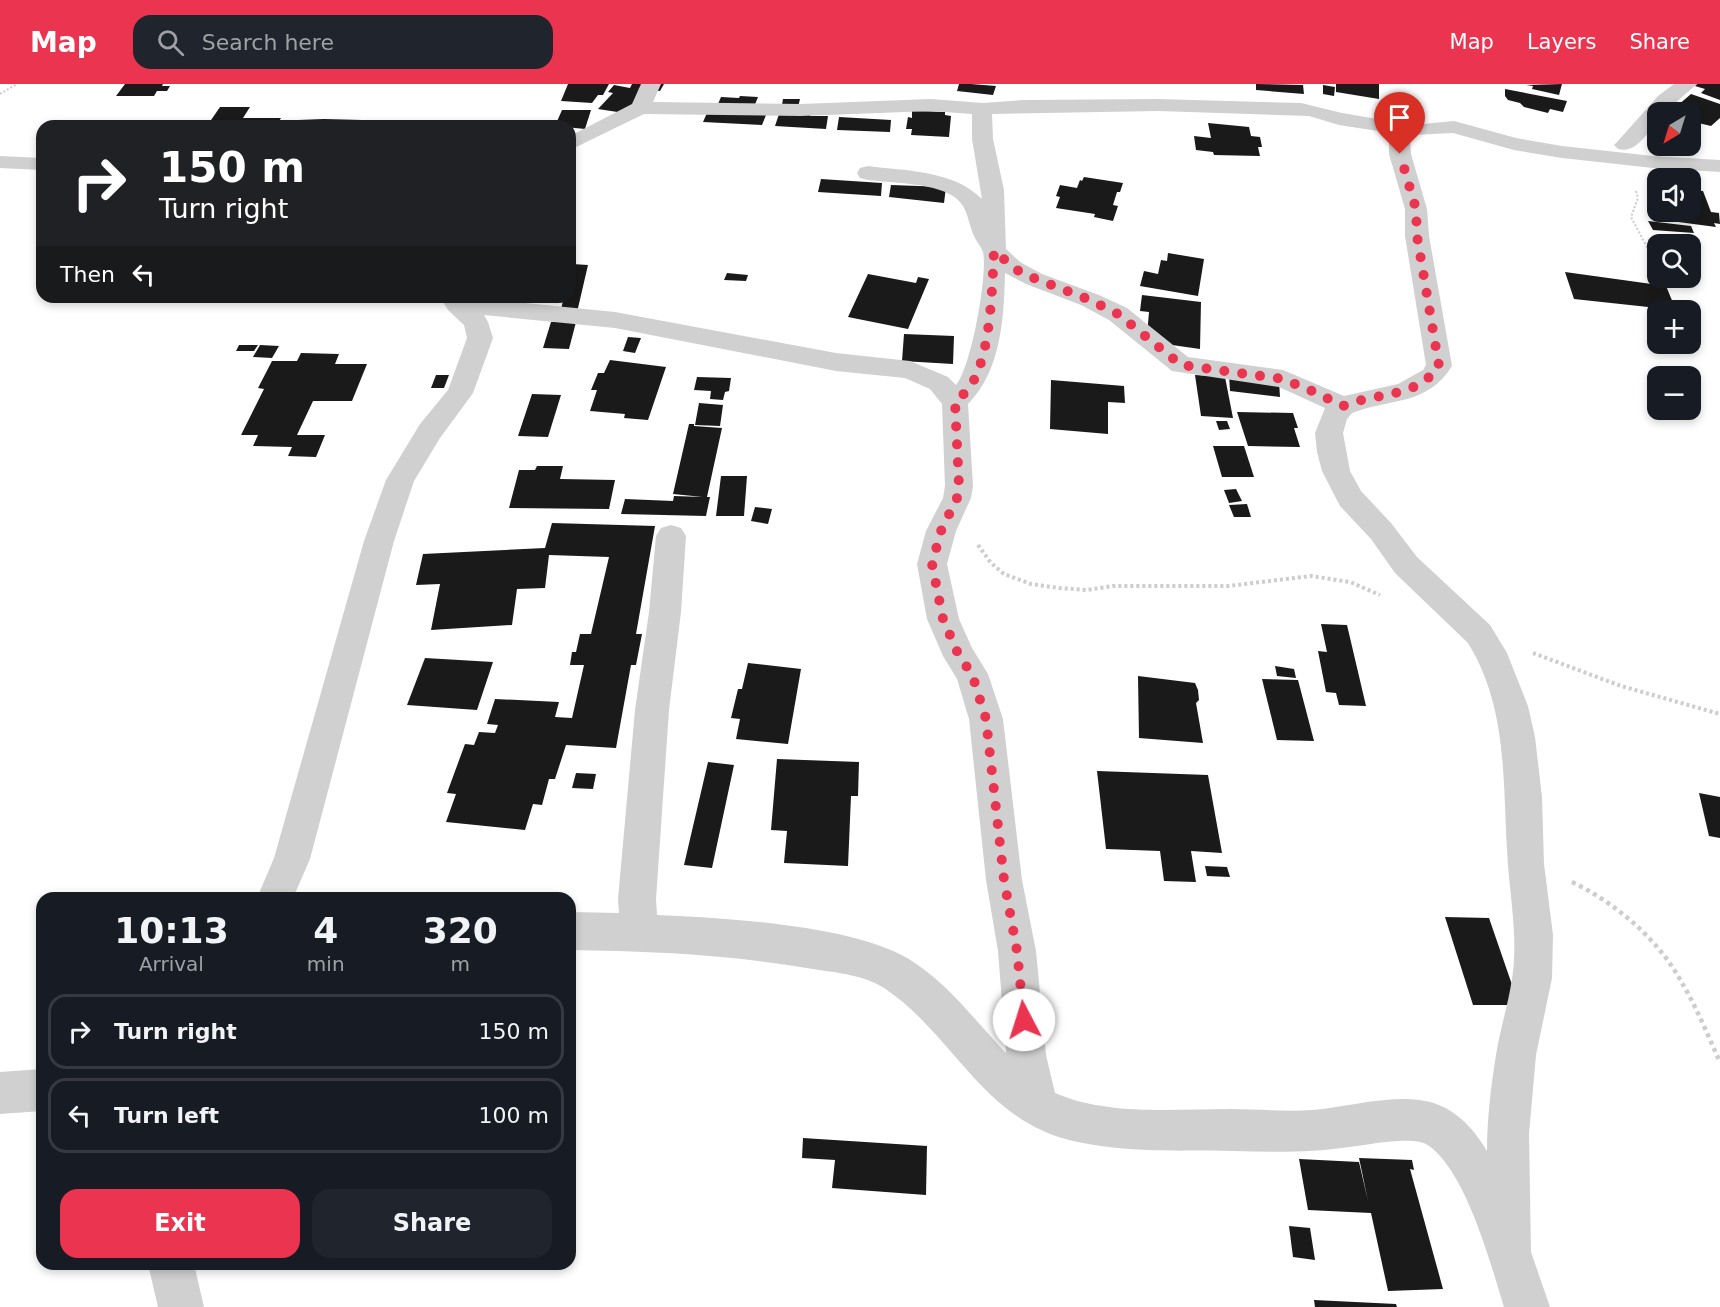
<!DOCTYPE html>
<meta charset="utf-8">
<style>
body{margin:0;font-family:"DejaVu Sans",sans-serif;background:#20242c;color:#f1f3f6;height:100vh;display:flex;flex-direction:column;font-size:22px;white-space:nowrap}
*{box-sizing:border-box;margin:0}
p{font-size:20px;color:#9ea1a6}
.icon{flex:none;width:33px;height:33px;fill:none;stroke:currentColor;stroke-width:2;stroke-linecap:round;stroke-linejoin:round}
.map{position:relative;flex:1;overflow:hidden}
.drawer{position:absolute;left:36px;top:808px;width:540px;height:378px;display:flex;flex-direction:column;background:#171b24;border-radius:18px;box-shadow:0 3px 9px #0003}
.drawer>*{flex:none}
.hud{position:absolute;left:36px;top:36px;width:540px;height:183px;border-radius:18px;box-shadow:0 3px 9px #0003;background:#202124;color:#fff;overflow:hidden}
.needle{width:39px;rotate:218deg}
.tools{position:absolute;left:1647px;top:18px;display:grid;gap:12px}
.tools a{display:grid;place-items:center;width:54px;height:54px;border-radius:12px;background:#171b24;box-shadow:0 3px 9px #0003;font-size:30px}
.pin{position:absolute;display:grid;place-items:center;width:51px;height:51px;color:#fff;margin:-62px -26px;border-radius:50% 50% 50% 0;rotate:-45deg;box-shadow:0 0 6px #0007}
.pin .icon{rotate:45deg}
.me{position:absolute;width:66px;margin:-33px;rotate:355deg;stroke-linejoin:round;filter:drop-shadow(0 0 4px #0008)}
.turn{display:flex;align-items:center;gap:21px;height:126px;padding:0 24px;font-size:27px}
.turn .icon{width:78px;height:78px;stroke-width:2.5}
.turn b{display:block;font-size:42px;line-height:51px}
.then{display:flex;align-items:center;height:57px;padding:0 24px;background:#0003;gap:12px;font-size:22px}
.eta{display:flex;justify-content:space-evenly;align-items:center;height:102px;text-align:center}
.eta b{font-size:36px;font-weight:600;line-height:42px}
.primary-button{display:flex;gap:12px;margin-top:auto;padding:12px 24px}
.primary-button a{flex:1;height:69px;border-radius:18px;background:#eb3450;color:#fff;font-size:24px;font-weight:600;line-height:69px;text-align:center}
.primary-button a+a{background:#20242c;color:#f1f3f6}
ul{padding:0;list-style:none}
li{display:flex;align-items:center;gap:18px;height:75px;margin:0 12px 9px;padding:0 12px;border:3px solid #363941;border-radius:18px}
li div{flex:1}
li b{display:block;font-size:22px}
li em{font-style:normal}
header{display:flex;align-items:center;gap:36px;box-sizing:border-box;height:84px;padding:0 30px;background:#eb3450;color:#fff}
header strong{font-size:28px}
nav{display:flex;gap:33px;margin-inline-start:auto;font-size:21px}
.search{width:420px;height:54px;background:#20242c;display:flex;align-items:center;gap:15px;box-sizing:border-box;padding:0 21px;border-radius:18px;color:#9ea1a6;font-size:22px}
.map>svg:first-child{display:block}
.building{fill:#1a1a1a}
.lines{fill:none;stroke-linecap:round;stroke-linejoin:round}
.path-far2{stroke:#cdcdcd;stroke-width:2;stroke-dasharray:2 2;stroke-linecap:butt}
.path-far1{stroke:#cdcdcd;stroke-width:4;stroke-dasharray:3 3;stroke-linecap:butt}
.path{stroke:#cdcdcd;stroke-width:4.5;stroke-dasharray:4 4;stroke-linecap:butt}
.street{fill:#d0d0d0;fill-rule:evenodd}
.route{stroke:#eb3450;stroke-width:10;stroke-dasharray:0 18}
</style>
<header>
<strong>Map</strong>
<div class="search"><svg class="icon" aria-label="search" viewBox="0 0 24 24"><circle cx="10" cy="10" r="6"/><path d="M15 15l6 6"/></svg>Search here</div>
<nav><a>Map</a><a>Layers</a><a>Share</a></nav>
</header>
<div class="map">
<svg width="1720" height="1223" viewBox="0 0 1720 1223">
<rect width="100%" height="100%" fill="#fff"/>
<!-- building -->
<g class="building">
<path d="M125 0H163L162 2H170L167 7H157L154 12H116Z"/>
<path d="M568 0H609L603 11H598L592 19 561 17Z"/>
<path d="M632 0H664L660 7 637 4 656 8 624 29 598 25 613 9 608 8 614 1 630 4Z"/>
<path d="M959 0H971L996 2 993 11 957 7Z"/>
<path d="M1256 0 1303 1 1304 10 1256 6Z"/>
<path d="M1336 0H1379V15L1336 8Z"/>
<path d="M1562 0 1559 11 1532 5 1533 2 1526 1Z"/>
<path d="M1697 0H1720V16L1701 9 1705 5 1695 2Z"/>
<path d="M1323 1 1335 3 1334 12 1323 10Z"/>
<path d="M1505 5 1567 17 1563 28 1550 25 1548 29 1524 23 1520 19 1508 16 1505 12Z"/>
<path d="M1691 10 1720 20V34L1711 42 1690 37V28H1670Z"/>
<path d="M740 12 758 13 754 23 768 26 762 41 703 38 711 20H718L721 13 739 14Z"/>
<path d="M783 15H800L798 23 781 27Z"/>
<path d="M220 23H250L243 34H281L276 42H221L223 39H209Z"/>
<path d="M562 26H591L585 45 555 42Z"/>
<path d="M912 27 945 28V31L951 32 949 53 911 51 912 45H906L908 33 912 34Z"/>
<path d="M811 29 810 32H828L826 45 775 42 779 30Z"/>
<path d="M839 33 891 36 890 48 837 46Z"/>
<path d="M324 35 362 36 359 42H294L298 36Z"/>
<path d="M1208 39 1249 43 1251 52 1260 53 1262 63H1258L1260 72 1214 71 1213 68 1196 66 1194 52 1211 54Z"/>
<path d="M1084 93 1123 99 1120 108H1117L1113 121 1118 122 1113 137 1094 133 1095 130 1056 124 1060 113 1056 112 1060 101 1077 104 1080 96 1082 97Z"/>
<path d="M821 95 882 99 881 112 818 108Z"/>
<path d="M891 101 946 103 944 119 889 113Z"/>
<path d="M1690 106 1703 107 1711 128 1719 129 1720 140 1714 139 1716 143 1656 135 1647 109 1658 111V128H1690Z"/>
<path d="M1648 137 1691 142 1694 149 1653 146Z"/>
<path d="M1168 169 1204 175 1198 212 1140 202 1144 187 1158 190 1161 176 1167 177Z"/>
<path d="M572 180 588 181 575 237H558L564 213H570Z"/>
<path d="M1565 188 1666 202 1676 226 1574 215Z"/>
<path d="M727 189 748 191 746 197 724 196Z"/>
<path d="M868 190 916 199 918 193 929 195 908 245 848 233Z"/>
<path d="M1142 211 1201 218 1200 265 1158 259 1147 251 1149 228 1140 227Z"/>
<path d="M551 238H576L569 265 543 264Z"/>
<path d="M904 250 954 252 953 280 902 277Z"/>
<path d="M628 253 641 254 635 269 623 267Z"/>
<path d="M239 261H258L254 267H236Z"/>
<path d="M260 261 279 262 272 274 253 273Z"/>
<path d="M301 269 339 270 335 280H367L352 317H313L297 351H325L316 373 288 372 292 363 253 362 258 351H241L264 305 258 304 272 277H297Z"/>
<path d="M610 276 666 283 648 336 624 334 625 330 590 327 597 306H591L598 289H604Z"/>
<path d="M436 291H449L444 304H431Z"/>
<path d="M1195 291 1225 293 1233 334 1201 332Z"/>
<path d="M1229 291 1279 297 1280 313 1230 307Z"/>
<path d="M697 293 731 294 729 307 725 308 723 316 710 315 711 307 694 306Z"/>
<path d="M1051 296 1124 302 1125 319 1108 318V350L1050 345Z"/>
<path d="M532 310 561 311 548 353 518 352Z"/>
<path d="M699 319 723 321 720 342 695 341Z"/>
<path d="M1237 328 1293 329 1298 344H1294L1300 363 1248 362Z"/>
<path d="M1216 337H1227L1230 345 1219 346Z"/>
<path d="M689 340H694V342L722 344 707 413H710L706 432 621 430 625 415 673 417 674 412 703 413 673 410Z"/>
<path d="M1213 362H1244L1254 393H1222Z"/>
<path d="M537 382H563L560 395 615 396 609 425 509 424 519 386H535Z"/>
<path d="M721 392H747L744 432H716Z"/>
<path d="M1236 405 1242 417 1229 419 1224 406Z"/>
<path d="M1247 420 1251 433H1234L1229 421Z"/>
<path d="M755 423 772 425 768 440 751 437Z"/>
<path d="M552 439 655 442 636 550H642L636 581H631L616 664 566 661 555 695H549L542 721 533 720 525 746 446 738 456 710 447 709 465 660 474 661 479 648 495 649 498 641 487 640 495 615 559 618 555 633 572 634 584 581H570L572 568H576L580 550H591L609 473 549 471 545 504 517 505 512 541 431 546 440 500 416 501 423 470 545 464Z"/>
<path d="M1321 540 1347 541 1366 622 1339 621 1336 609 1326 608 1318 567 1327 568Z"/>
<path d="M425 574 493 578 477 626 407 621Z"/>
<path d="M748 579 801 585 788 660 736 655 740 635 731 634 738 605H742Z"/>
<path d="M1275 582 1294 585 1296 594 1277 592Z"/>
<path d="M1138 592 1195 599 1198 606 1199 616 1196 619 1203 659 1139 654Z"/>
<path d="M1262 595 1298 596 1314 657 1277 656Z"/>
<path d="M777 675 859 678 858 712H851L848 782 784 779 787 747 771 746Z"/>
<path d="M708 678 734 681 712 784 684 781Z"/>
<path d="M1097 687 1208 691 1222 769 1191 767 1196 798 1164 797 1160 767 1106 765Z"/>
<path d="M576 689 596 690 593 705 572 704Z"/>
<path d="M1699 709 1720 713V754L1709 752Z"/>
<path d="M1205 782 1227 783 1230 793 1207 792Z"/>
<path d="M1445 833 1489 834 1519 921H1473Z"/>
<path d="M803 1054 927 1062 926 1111 832 1104 835 1076 802 1074Z"/>
<path d="M1359 1074 1412 1076 1414 1086 1410 1085 1443 1205 1388 1207 1371 1129 1308 1126 1299 1075 1359 1078 1368 1117Z"/>
<path d="M1289 1142 1310 1144 1315 1176 1293 1173Z"/>
<path d="M1314 1216 1396 1220 1397 1223H1315Z"/>
</g>
<g class="lines">
<!-- path-far2 -->
<g class="path-far2">
<path d="M0 10 17 0"/>
<path d="M1636 107 1638 114 1631 133 1658 184"/>
</g>
<!-- path-far1 -->
<g class="path-far1">
<path d="M978 461 991 479 1004 490 1031 500 1059 504 1087 506 1113 502H1228L1311 492 1350 498 1380 511"/>
<path d="M1533 569 1621 602 1720 630"/>
</g>
<!-- path -->
<path class="path" d="M1572 798C1616 819 1659 856 1682 899 1697 924 1708 952 1720 978"/>
<!-- street -->
<g class="street">
<path d="M641 0H661L653 18 801 20 931 15 983 19 1023 16 1158 15 1301 19 1342 29 1389 37 1422 40 1454 37 1516 54 1562 62 1653 72 1720 76V88L1653 84 1562 74 1514 66 1453 49 1414 51 1410 55 1411 70 1427 125 1429 152 1452 282C1427 322 1391 314 1352 329L1347 335 1343 349 1350 387 1361 407 1391 439 1417 473 1490 541 1507 569 1528 622 1535 653 1542 713 1544 780 1553 851 1552 894 1536 971 1529 1050 1531 1168 1550 1223H1504C1491 1181 1465 1083 1426 1060 1411 1052 1367 1061 1349 1063 1310 1069 1273 1068 1233 1067 1179 1066 1126 1069 1073 1057 984 1037 955 953 887 906 866 891 838 889 813 885 732 871 651 867 570 866V828L619 829 618 815 635 626 649 528 656 452 661 444 671 441 681 444 686 452 681 528 669 626 656 815 657 831C724 834 861 841 915 879 951 903 976 938 1006 969L998 867 986 796 969 635 957 595 943 572 927 535 917 480 926 447 943 414 945 402 942 320 930 305 905 294 836 287 615 244 484 231 488 238 493 254 473 309 440 354 414 397 394 457 310 775 293 814H257L274 774 364 457 386 396 420 340 448 306 467 254 464 241 448 226 440 213H464L615 228 836 269 910 277 948 293 956 301C971 285 988 190 983 168 981 162 976 157 974 152 968 139 968 124 957 115 939 99 892 99 868 96L860 94 857 89 860 84 868 82C906 87 953 86 982 115L972 55V30L931 27 801 32 644 30 570 66V52L632 20ZM1158 27 1309 32 1339 41 1391 49 1389 53V70L1405 125V152L1426 281 1423 286 1398 300 1344 312 1283 286 1188 273 1127 224 1099 211 1042 190 1020 178 1006 165 1004 106 993 55 992 30ZM1005 189 1026 200 1081 221 1109 236 1172 287 1279 303 1325 324 1315 349 1317 368 1322 387 1340 422 1371 455 1395 489 1468 559C1510 627 1502 705 1508 781 1511 819 1518 857 1512 895 1508 921 1500 946 1496 971 1491 1002 1487 1035 1487 1067 1473 1043 1453 1022 1425 1017 1389 1010 1349 1023 1312 1026 1285 1028 1258 1025 1231 1025 1174 1025 1108 1032 1055 1009L1046 971 1036 867 1022 796 1003 635 988 590 972 564 959 535 947 480 956 447 971 414 973 402 968 320C1001 287 1004 234 1005 189Z"/>
<path d="M1674 0H1697L1665 28H1658V37C1646 50 1636 70 1618 65L1614 61 1618 57 1658 12Z"/>
<path d="M0 72 42 74V86L0 84Z"/>
<path d="M42 985V1027L0 1030V988Z"/>
<path d="M148 1180H194L204 1223H158Z"/>
</g>
</g>
<g class="lines">
<!-- route -->
<path class="route" d="M1024 936 1017 867 1004 796 986 635 972 590 959 572 943 535 932 480 941 447 957 414 959 402 955 318C961 313 967 307 971 301 991 270 992 204 994 167L1021 189 1090 216 1118 230 1181 281 1283 295 1312 307 1343 322C1377 308 1416 315 1439 282L1417 152 1416 125 1400 70"/>
</g>
</svg>
<div class="tools">
<a><svg class="needle" viewBox="-14 -14 28 28"><path d="M0-13l5 13h-10z" fill="#e53935"/><path d="M0 13l5-13h-10z" fill="#9ea1a6"/></svg></a>
<a><svg class="icon" aria-label="sound" viewBox="0 0 24 24"><path d="M4 9h4l5-4v14l-5-4H4zM17 9q2 3 0 6"/></svg></a>
<a><svg class="icon" aria-label="search" viewBox="0 0 24 24"><circle cx="10" cy="10" r="6"/><path d="M15 15l6 6"/></svg></a>
<a>+</a>
<a>−</a>
</div>
<div class="pin" style="left:1400px;top:70px;background:#d93025"><svg class="icon" aria-label="arrive" viewBox="0 0 24 24"><path d="M6 21V4h12l-3 4 3 4H6"/></svg></div>
<svg class="me" style="left:1024px;top:936px" viewBox="-20 -20 40 40"><circle r="19" fill="#fff"/><path d="M0-13L10 11 0 6-10 11z" fill="#eb3450"/></svg>
<div class="hud">
<div class="turn"><svg class="icon" aria-label="right" viewBox="0 0 24 24"><path d="M7 20v-9h11M14 6l5 5-5 5"/></svg><div><b>150 m</b>Turn right</div></div>
<div class="then">Then<svg class="icon" aria-label="left" viewBox="0 0 24 24"><path d="M17 20v-9H6M10 6l-5 5 5 5"/></svg></div>
</div>
<section class="drawer">
<div class="eta">
<div><b>10:13</b><p>Arrival</p></div>
<div><b>4</b><p>min</p></div>
<div><b>320</b><p>m</p></div>
</div>
<ul>
<li><svg class="icon" aria-label="right" viewBox="0 0 24 24"><path d="M7 20v-9h11M14 6l5 5-5 5"/></svg><div><b>Turn right</b></div><em>150 m</em></li>
<li><svg class="icon" aria-label="left" viewBox="0 0 24 24"><path d="M17 20v-9H6M10 6l-5 5 5 5"/></svg><div><b>Turn left</b></div><em>100 m</em></li>
</ul>
<div class="primary-button"><a>Exit</a><a>Share</a></div>
</section>
</div>
